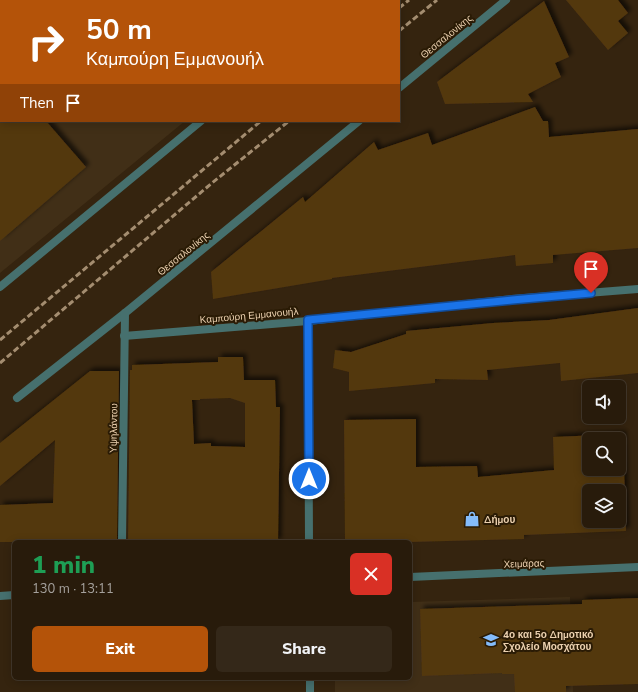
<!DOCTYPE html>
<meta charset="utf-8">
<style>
body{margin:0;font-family:"Nunito Sans",sans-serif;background:#342819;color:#f1f3f6;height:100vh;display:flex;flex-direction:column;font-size:15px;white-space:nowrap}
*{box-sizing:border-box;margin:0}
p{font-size:13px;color:#a5a19d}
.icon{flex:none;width:22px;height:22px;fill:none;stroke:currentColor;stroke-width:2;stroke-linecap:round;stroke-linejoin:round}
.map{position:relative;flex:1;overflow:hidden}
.side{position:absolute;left:12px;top:540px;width:400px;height:140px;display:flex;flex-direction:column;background:#281b0b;border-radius:6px;box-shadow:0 2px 10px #0003,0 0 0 1px #44392c}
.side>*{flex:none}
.hud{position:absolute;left:0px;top:0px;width:400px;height:122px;box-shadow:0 2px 10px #0003,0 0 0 1px #44392c;background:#b45309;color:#fff;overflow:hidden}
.controls{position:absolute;left:582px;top:380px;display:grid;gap:8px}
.controls a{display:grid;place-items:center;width:44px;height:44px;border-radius:6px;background:#281b0b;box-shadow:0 2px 10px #0003,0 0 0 1px #44392c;font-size:20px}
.pin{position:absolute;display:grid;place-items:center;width:34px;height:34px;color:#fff;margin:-41px -17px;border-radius:50% 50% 50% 0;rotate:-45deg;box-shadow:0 0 4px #0007}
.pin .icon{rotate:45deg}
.me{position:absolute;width:44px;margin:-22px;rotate:0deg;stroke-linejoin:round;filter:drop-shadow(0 0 3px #0008)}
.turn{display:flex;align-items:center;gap:14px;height:84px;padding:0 20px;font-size:18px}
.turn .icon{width:52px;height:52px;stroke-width:2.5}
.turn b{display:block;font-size:28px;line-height:34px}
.then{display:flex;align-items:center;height:38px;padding:0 20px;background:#0003;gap:8px;font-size:15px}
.round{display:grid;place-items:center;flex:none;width:42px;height:42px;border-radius:6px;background:#342819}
.summary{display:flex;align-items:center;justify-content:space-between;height:68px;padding:0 20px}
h1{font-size:24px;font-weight:800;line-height:30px;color:#1e9e55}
.cta{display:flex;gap:8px;margin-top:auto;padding:8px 20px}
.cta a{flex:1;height:46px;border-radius:6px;background:#b45309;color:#fff;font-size:16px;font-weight:800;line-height:46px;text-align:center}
.cta a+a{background:#342819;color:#f1f3f6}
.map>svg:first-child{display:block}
.built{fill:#412f17}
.building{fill:#533711;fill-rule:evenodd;filter:url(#shadow)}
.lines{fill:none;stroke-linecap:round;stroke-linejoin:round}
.street{stroke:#46706e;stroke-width:8}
.rail{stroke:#a48d70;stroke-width:3;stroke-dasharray:6 3;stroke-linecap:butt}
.route-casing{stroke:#114b97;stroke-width:10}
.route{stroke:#1a73e8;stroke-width:7}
.labels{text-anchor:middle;stroke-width:4;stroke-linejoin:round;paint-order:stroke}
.street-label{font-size:10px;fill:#ecd1b0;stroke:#2a1b05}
.poi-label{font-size:10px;font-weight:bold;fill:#ecd1b0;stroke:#2a1b05;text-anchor:start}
</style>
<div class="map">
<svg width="638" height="692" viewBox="0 0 638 692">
<defs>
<filter id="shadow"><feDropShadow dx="3.5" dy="-3.5" stdDeviation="2" flood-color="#0009"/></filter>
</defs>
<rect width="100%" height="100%" fill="#35240f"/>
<!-- built -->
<g class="built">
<path d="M0 0H333L1 1V121H185L0 273Z"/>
<path d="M570 597 573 692H335V678H410V602Z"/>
</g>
<!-- building -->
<g class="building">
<path d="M566 0H618L628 13 618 21 628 33 608 50Z"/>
<path d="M544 1 569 57 555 63 561 77 528 94 533 102 445 104 437 82Z"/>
<path d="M535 107 543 121H548L549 137 638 129V248L553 255V263L516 266 515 255 332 278V279L213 299 211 272 303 197 305 202 374 142 378 150 428 133 432 145Z"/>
<path d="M0 121H46L86 167 0 241Z"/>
<path d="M638 308V373L561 381 560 363 487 370 488 380 435 379V383L349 391V372L333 368 335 350 351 352 406 334V331L493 323 549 320Z"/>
<path d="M218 357H243L244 380H275L276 407H280L278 542H128L130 370H132V365L218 362ZM230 398 245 403V447L211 446V443L194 444 192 400H200V399Z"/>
<path d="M90 371H119L117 542H0V505L53 503 55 440 0 486V443Z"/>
<path d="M416 419V467L477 466 478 477 554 470 553 437 623 434 626 531 524 535V539L410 542H345L344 420ZM589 439H619V469H589ZM589 491H619V521H589Z"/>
<path d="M638 598V684L566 686V692H515L514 674H502V673L422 676 420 609 582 604V600Z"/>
</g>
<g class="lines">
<!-- street -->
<g class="street">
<path d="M345 1 347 0"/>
<path d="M399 88 506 0"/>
<path d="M0 287 201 121"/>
<path d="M308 321 309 542"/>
<path d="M124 336 308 321 512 299 638 289"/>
<path d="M17 398 125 313 359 121"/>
<path d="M122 542 125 313"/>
<path d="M410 577 638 567"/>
<path d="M0 596 14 595"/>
<path d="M310 678V692"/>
</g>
<!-- rail -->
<g class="rail">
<path d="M399 8 409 0"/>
<path d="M399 31 437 0"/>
<path d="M0 340 261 121"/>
<path d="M0 363 212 183 289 121"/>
</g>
</g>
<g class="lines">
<!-- route casing -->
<g class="route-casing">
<path id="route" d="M309 479 308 320 512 300 591 293"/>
</g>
<!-- route -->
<use href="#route" class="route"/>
</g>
<!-- icons -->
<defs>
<g id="shop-bare" transform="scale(1.2)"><path d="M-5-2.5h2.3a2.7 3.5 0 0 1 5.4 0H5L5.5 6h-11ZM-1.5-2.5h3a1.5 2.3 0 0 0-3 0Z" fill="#84bcfb" stroke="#2a1b05" stroke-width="2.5" paint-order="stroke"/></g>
<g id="school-bare" transform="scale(1.2)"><path d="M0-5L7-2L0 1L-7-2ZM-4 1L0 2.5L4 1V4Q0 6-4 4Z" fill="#84bcfb" stroke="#2a1b05" stroke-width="2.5" paint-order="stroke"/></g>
</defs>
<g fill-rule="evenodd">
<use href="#shop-bare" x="472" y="519"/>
<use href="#school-bare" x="491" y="640"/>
</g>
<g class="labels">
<!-- street labels -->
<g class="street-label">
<text transform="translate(446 36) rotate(-39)" y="4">Θεσσαλονίκης</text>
<text transform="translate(183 253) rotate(-39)" y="4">Θεσσαλονίκης</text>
<text transform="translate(249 315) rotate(-5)" y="4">Καμπούρη Εμμανουήλ</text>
<text transform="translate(113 428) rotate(-89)" y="4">Υψηλάντου</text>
<text transform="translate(524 563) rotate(-2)" y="4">Χειμάρας</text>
</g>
<!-- poi labels -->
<g class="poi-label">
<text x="484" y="523">Δήμου</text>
<text x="503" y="638">4ο και 5ο Δημοτικό<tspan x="503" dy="12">Σχολείο Μοσχάτου</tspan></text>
</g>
</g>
</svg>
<div class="controls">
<a><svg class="icon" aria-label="sound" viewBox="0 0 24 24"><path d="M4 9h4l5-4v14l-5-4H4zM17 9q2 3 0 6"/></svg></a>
<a><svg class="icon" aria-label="search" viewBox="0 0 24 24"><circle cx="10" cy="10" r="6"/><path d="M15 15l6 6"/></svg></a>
<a><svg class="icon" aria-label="layers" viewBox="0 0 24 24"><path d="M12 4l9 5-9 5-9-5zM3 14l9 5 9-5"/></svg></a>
</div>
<div class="pin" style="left:591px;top:293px;background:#d93025"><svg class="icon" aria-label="arrive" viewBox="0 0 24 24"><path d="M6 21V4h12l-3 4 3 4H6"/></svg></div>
<svg class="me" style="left:309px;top:479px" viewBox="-20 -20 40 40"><circle r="17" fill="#1a73e8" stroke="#fff" stroke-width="3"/><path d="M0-11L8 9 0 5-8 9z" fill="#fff"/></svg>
<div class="hud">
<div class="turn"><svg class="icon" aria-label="right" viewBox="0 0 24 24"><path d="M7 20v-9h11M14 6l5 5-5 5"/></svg><div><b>50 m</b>Καμπούρη Εμμανουήλ</div></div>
<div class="then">Then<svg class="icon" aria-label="arrive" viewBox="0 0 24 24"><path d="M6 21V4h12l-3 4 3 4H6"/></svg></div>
</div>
<section class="side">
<div class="summary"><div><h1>1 min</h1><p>130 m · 13:11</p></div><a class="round" style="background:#d93025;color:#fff"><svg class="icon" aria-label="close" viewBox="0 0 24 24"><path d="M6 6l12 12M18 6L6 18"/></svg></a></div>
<div class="cta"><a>Exit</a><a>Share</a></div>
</section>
</div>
